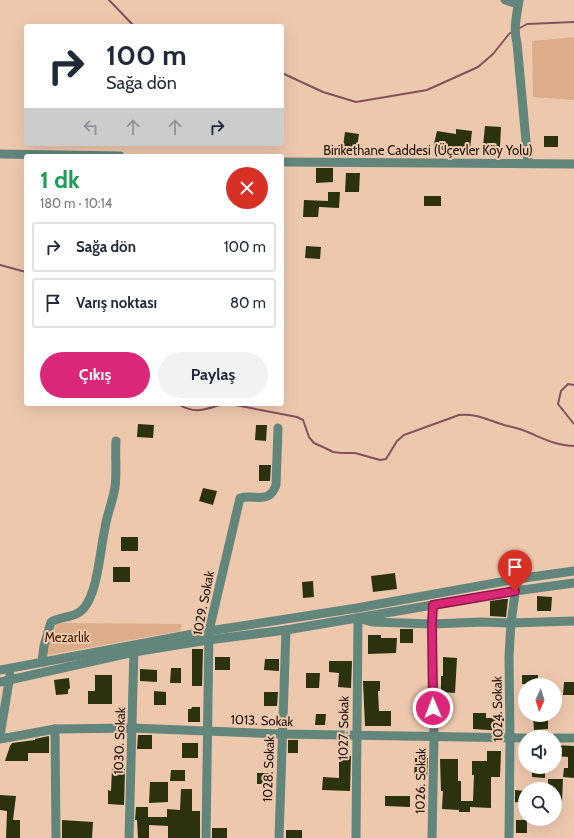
<!DOCTYPE html>
<html lang="tr">
<meta charset="utf-8">
<style>
body{margin:0;font-family:Cabin,sans-serif;background:#f2f2f3;color:#1f2937;height:100vh;display:flex;flex-direction:column;font-size:15px;white-space:nowrap}
*{box-sizing:border-box;margin:0}
p{font-size:13px;color:#747a83}
.icon{flex:none;width:22px;height:22px;fill:none;stroke:currentColor;stroke-width:2;stroke-linecap:round;stroke-linejoin:round}
.map{position:relative;flex:1;overflow:hidden}
.side{position:absolute;left:24px;top:154px;width:260px;height:252px;display:flex;flex-direction:column;background:#fff;border-radius:4px;box-shadow:0 4px 16px #0002}
.side>*{flex:none}
.top-card{position:absolute;left:24px;top:24px;width:260px;height:122px;border-radius:4px;box-shadow:0 4px 16px #0002;background:#fff;color:#1f2937;overflow:hidden}
.needle{width:26px;rotate:184deg}
.buttons{position:absolute;left:518px;top:678px;display:grid;gap:8px}
.buttons a{display:grid;place-items:center;width:44px;height:44px;border-radius:50%;background:#fff;box-shadow:0 4px 16px #0002;font-size:20px}
.pin{position:absolute;display:grid;place-items:center;width:34px;height:34px;color:#fff;margin:-41px -17px;border-radius:50% 50% 50% 0;rotate:-45deg;box-shadow:0 0 4px #0007}
.pin .icon{rotate:45deg}
.me{position:absolute;width:44px;margin:-22px;rotate:359deg;stroke-linejoin:round;filter:drop-shadow(0 0 3px #0008)}
.turn{display:flex;align-items:center;gap:14px;height:84px;padding:0 16px;font-size:18px}
.turn .icon{width:52px;height:52px;stroke-width:2.5}
.turn b{display:block;font-size:28px;line-height:34px}
.lanes{display:flex;align-items:center;height:38px;padding:0 16px;background:#0003;justify-content:center;gap:20px;direction:ltr}
.lanes .off{opacity:.35}
.round{display:grid;place-items:center;flex:none;width:42px;height:42px;border-radius:21px;background:#f2f2f3}
.headline{display:flex;align-items:center;justify-content:space-between;height:68px;padding:0 16px}
h1{font-size:24px;font-weight:800;line-height:30px;color:#1e9e55}
.button{display:flex;gap:8px;margin-top:auto;padding:8px 16px}
.button a{flex:1;height:46px;border-radius:24px;background:#db2777;color:#fff;font-size:16px;font-weight:800;line-height:46px;text-align:center}
.button a+a{background:#f2f2f3;color:#1f2937}
ul{padding:0;list-style:none}
li{display:flex;align-items:center;gap:12px;height:50px;margin:0 8px 6px;padding:0 8px;border:2px solid #e0e1e3;border-radius:4px}
li div{flex:1}
li b{display:block;font-size:15px}
li em{font-style:normal}
.map>svg:first-child{display:block}
.green{fill:#ddac89}
.lines{fill:none;stroke-linecap:round;stroke-linejoin:round}
.stream{stroke:#85515e;stroke-width:2}
.building{fill:#2c320e}
.minor{stroke:#62857c;stroke-width:9}
.route-casing{stroke:#8e194d;stroke-width:10}
.route{stroke:#db2777;stroke-width:7}
.labels{text-anchor:middle;stroke-width:4;stroke-linejoin:round;paint-order:stroke}
.street-label{font-size:13px;fill:#201309;stroke:#edc8ad}
.park-label{font-size:13px;fill:#492300;stroke:#edc8ad}
</style>
<div class="map">
<svg width="574" height="838" viewBox="0 0 574 838">
<rect width="100%" height="100%" fill="#edc8ad"/>
<!-- green -->
<g class="green">
<path d="M574 37V100L533 97 532 41Z"/>
<path d="M57 623 182 624 180 631 49 655 45 651Z"/>
</g>
<g class="lines">
<!-- stream -->
<g class="stream">
<path d="M109 0 134 26"/>
<path d="M518 29 527 24 574 22"/>
<path d="M282 73 323 92 356 102 427 90 478 67 493 54 509 34 512 32"/>
<path d="M0 265 26 272"/>
<path d="M574 385 568 384 561 391 558 404 574 424"/>
<path d="M178 404C196 415 205 409 223 404"/>
<path d="M230 404 297 417 303 420 309 437 314 443 323 447 333 452 342 453H355L380 460 386 459 397 441 404 435 459 415C475 413 488 420 504 425 512 427 522 429 530 433 544 439 558 446 574 446"/>
</g>
</g>
<!-- building -->
<g class="building">
<path d="M485 126 501 127 500 147 483 146Z"/>
<path d="M456 129 472 131 470 149 449 146 448 151 433 148 437 131 456 134Z"/>
<path d="M345 132 359 134 357 148 343 146Z"/>
<rect x="544" y="136" width="14" height="11"/>
<path d="M316 168H333V182L316 183Z"/>
<path d="M346 173H360L359 192H345Z"/>
<path d="M328 192H340L339 208 319 207 318 217H303L304 200 328 201Z"/>
<rect x="424" y="196" width="17" height="10"/>
<path d="M306 246 321 247 320 259 305 258Z"/>
<path d="M138 424 154 425 153 438 137 437Z"/>
<path d="M256 425H267L266 441 255 440Z"/>
<path d="M259 465H271L270 481H259Z"/>
<path d="M203 488 217 491 213 505 199 501Z"/>
<rect x="121" y="537" width="17" height="14"/>
<rect x="113" y="567" width="17" height="15"/>
<path d="M395 573 397 589 373 592 371 576Z"/>
<path d="M313 581 314 597 303 598 302 582Z"/>
<path d="M537 596 552 597 551 611H537Z"/>
<path d="M504 599H508L506 617 490 616V601Z"/>
<rect x="400" y="629" width="13" height="14"/>
<path d="M368 635H381V638H397L396 653 368 654Z"/>
<path d="M192 649H203L202 686H192Z"/>
<rect x="215" y="657" width="15" height="13"/>
<path d="M443 657 457 658 455 693 441 692V676H443Z"/>
<path d="M265 659H279V671L264 670Z"/>
<path d="M329 661H352L351 688 338 687 339 673 329 672Z"/>
<path d="M171 668H181V683H170Z"/>
<path d="M140 669 157 670V682L140 681Z"/>
<path d="M306 673H320L319 688H306Z"/>
<path d="M95 675H112V704H88V691H95Z"/>
<rect x="522" y="675" width="16" height="9"/>
<path d="M69 678 70 688 68 690V694L56 695 54 680Z"/>
<path d="M363 681H380V691H378L379 711H391V726H365Z"/>
<path d="M564 682H574V695H563Z"/>
<path d="M154 691 166 692V705H154Z"/>
<path d="M264 692H278L277 706H264Z"/>
<path d="M192 707H200V722H188V709H191Z"/>
<path d="M473 713H486V718H504V731L473 729Z"/>
<path d="M316 714H326L325 725H315Z"/>
<path d="M533 715H548V729L534 730Z"/>
<path d="M138 735H152V749H137Z"/>
<path d="M49 736V753H28V761H5L10 746 12 743 35 740V739Z"/>
<rect x="288" y="740" width="10" height="13"/>
<rect x="182" y="743" width="16" height="15"/>
<path d="M555 745 574 746V778L563 777 564 768H568V757L555 756Z"/>
<path d="M487 751H501L500 777H491V808L470 807V812H459V810L442 809 443 791H441L440 759H458V781H461V801H473L474 775H472V761H487Z"/>
<path d="M339 756H351L350 791 322 790 323 777 339 778Z"/>
<path d="M415 758H428L427 778 414 777Z"/>
<path d="M532 768H545V778L532 777Z"/>
<path d="M112 769H125L124 805 108 804V790L111 791Z"/>
<path d="M171 770H185V781H170Z"/>
<rect x="257" y="773" width="16" height="11"/>
<path d="M548 779H563L562 802H555V789H548Z"/>
<path d="M150 782H168V802L149 803Z"/>
<path d="M181 789H192V811H200V838H168V826L149 825V838H138L137 820H135L136 807H148V817H167V809L180 810Z"/>
<path d="M515 790 525 791V803L515 802Z"/>
<path d="M0 795 16 796 13 820H20V838H6L7 811 0 810Z"/>
<path d="M385 796H410V807L385 806Z"/>
<path d="M62 820 93 822 92 838H62Z"/>
<rect x="516" y="820" width="11" height="13"/>
<rect x="212" y="828" width="15" height="10"/>
<rect x="286" y="830" width="16" height="8"/>
</g>
<g class="lines">
<!-- minor -->
<g class="minor">
<path d="M505 0 518 4"/>
<path d="M519 0C517 14 513 29 517 43L528 163"/>
<path d="M0 154 120 156"/>
<path d="M282 162 574 164"/>
<path d="M42 662 44 646 51 622C61 616 76 618 84 608 98 591 100 550 105 528 107 514 113 501 115 487 117 472 115 456 116 441"/>
<path d="M0 670 209 631 357 608 517 579 574 571"/>
<path d="M0 682 134 652 208 640 286 630 515 591 574 583"/>
<path d="M55 729 56 838"/>
<path d="M0 736 10 675"/>
<path d="M555 738H574"/>
<path d="M0 739 55 729 132 728 282 734 525 738"/>
<path d="M129 838 134 647"/>
<path d="M206 838 209 631 240 498C255 494 269 505 276 485L278 428"/>
<path d="M279 838 286 630"/>
<path d="M356 838 358 618 372 622 432 624 482 622 511 623 574 621"/>
<path d="M432 838 434 737 432 624 433 605"/>
<path d="M509 838 510 738 509 656 511 623 516 586"/>
</g>
</g>
<g class="lines">
<!-- route casing -->
<g class="route-casing">
<path id="route" d="M433 708 432 624 433 605 515 591"/>
</g>
<!-- route -->
<use href="#route" class="route"/>
</g>
<g class="labels">
<!-- street labels -->
<g class="street-label">
<text x="428" y="155">Birikethane Caddesi (Üçevler Köy Yolu)</text>
<text transform="translate(203 603) rotate(-79)" y="5">1029. Sokak</text>
<text transform="translate(497 709) rotate(-91)" y="5">1024. Sokak</text>
<text transform="translate(262 720) rotate(2)" y="5">1013. Sokak</text>
<text transform="translate(343 728) rotate(-89)" y="5">1027. Sokak</text>
<text transform="translate(119 741) rotate(-88)" y="5">1030. Sokak</text>
<text transform="translate(268 769) rotate(-88)" y="5">1028. Sokak</text>
<text transform="translate(420 781) rotate(-89)" y="5">1026. Sokak</text>
</g>
<!-- park labels -->
<g class="park-label">
<text x="67" y="642">Mezarlık</text>
</g>
</g>
</svg>
<div class="buttons">
<a><svg class="needle" viewBox="-14 -14 28 28"><path d="M0-13l5 13h-10z" fill="#e53935"/><path d="M0 13l5-13h-10z" fill="#747a83"/></svg></a>
<a><svg class="icon" aria-label="sound" viewBox="0 0 24 24"><path d="M4 9h4l5-4v14l-5-4H4zM17 9q2 3 0 6"/></svg></a>
<a><svg class="icon" aria-label="search" viewBox="0 0 24 24"><circle cx="10" cy="10" r="6"/><path d="M15 15l6 6"/></svg></a>
</div>
<div class="pin" style="left:515px;top:591px;background:#d93025"><svg class="icon" aria-label="arrive" viewBox="0 0 24 24"><path d="M6 21V4h12l-3 4 3 4H6"/></svg></div>
<svg class="me" style="left:433px;top:708px" viewBox="-20 -20 40 40"><circle r="17" fill="#db2777" stroke="#fff" stroke-width="3"/><path d="M0-11L8 9 0 5-8 9z" fill="#fff"/></svg>
<div class="top-card">
<div class="turn"><svg class="icon" aria-label="right" viewBox="0 0 24 24"><path d="M7 20v-9h11M14 6l5 5-5 5"/></svg><div><b>100 m</b>Sağa dön</div></div>
<div class="lanes"><svg class="icon off" aria-label="left" viewBox="0 0 24 24"><path d="M17 20v-9H6M10 6l-5 5 5 5"/></svg><svg class="icon off" aria-label="ahead" viewBox="0 0 24 24"><path d="M12 20V5M6 11l6-6 6 6"/></svg><svg class="icon off" aria-label="ahead" viewBox="0 0 24 24"><path d="M12 20V5M6 11l6-6 6 6"/></svg><svg class="icon" aria-label="right" viewBox="0 0 24 24"><path d="M7 20v-9h11M14 6l5 5-5 5"/></svg></div>
</div>
<section class="side">
<div class="headline"><div><h1>1 dk</h1><p>180 m · 10:14</p></div><a class="round" style="background:#d93025;color:#fff"><svg class="icon" aria-label="close" viewBox="0 0 24 24"><path d="M6 6l12 12M18 6L6 18"/></svg></a></div>
<ul>
<li><svg class="icon" aria-label="right" viewBox="0 0 24 24"><path d="M7 20v-9h11M14 6l5 5-5 5"/></svg><div><b>Sağa dön</b></div><em>100 m</em></li>
<li><svg class="icon" aria-label="arrive" viewBox="0 0 24 24"><path d="M6 21V4h12l-3 4 3 4H6"/></svg><div><b>Varış noktası</b></div><em>80 m</em></li>
</ul>
<div class="button"><a>Çıkış</a><a>Paylaş</a></div>
</section>
</div>
